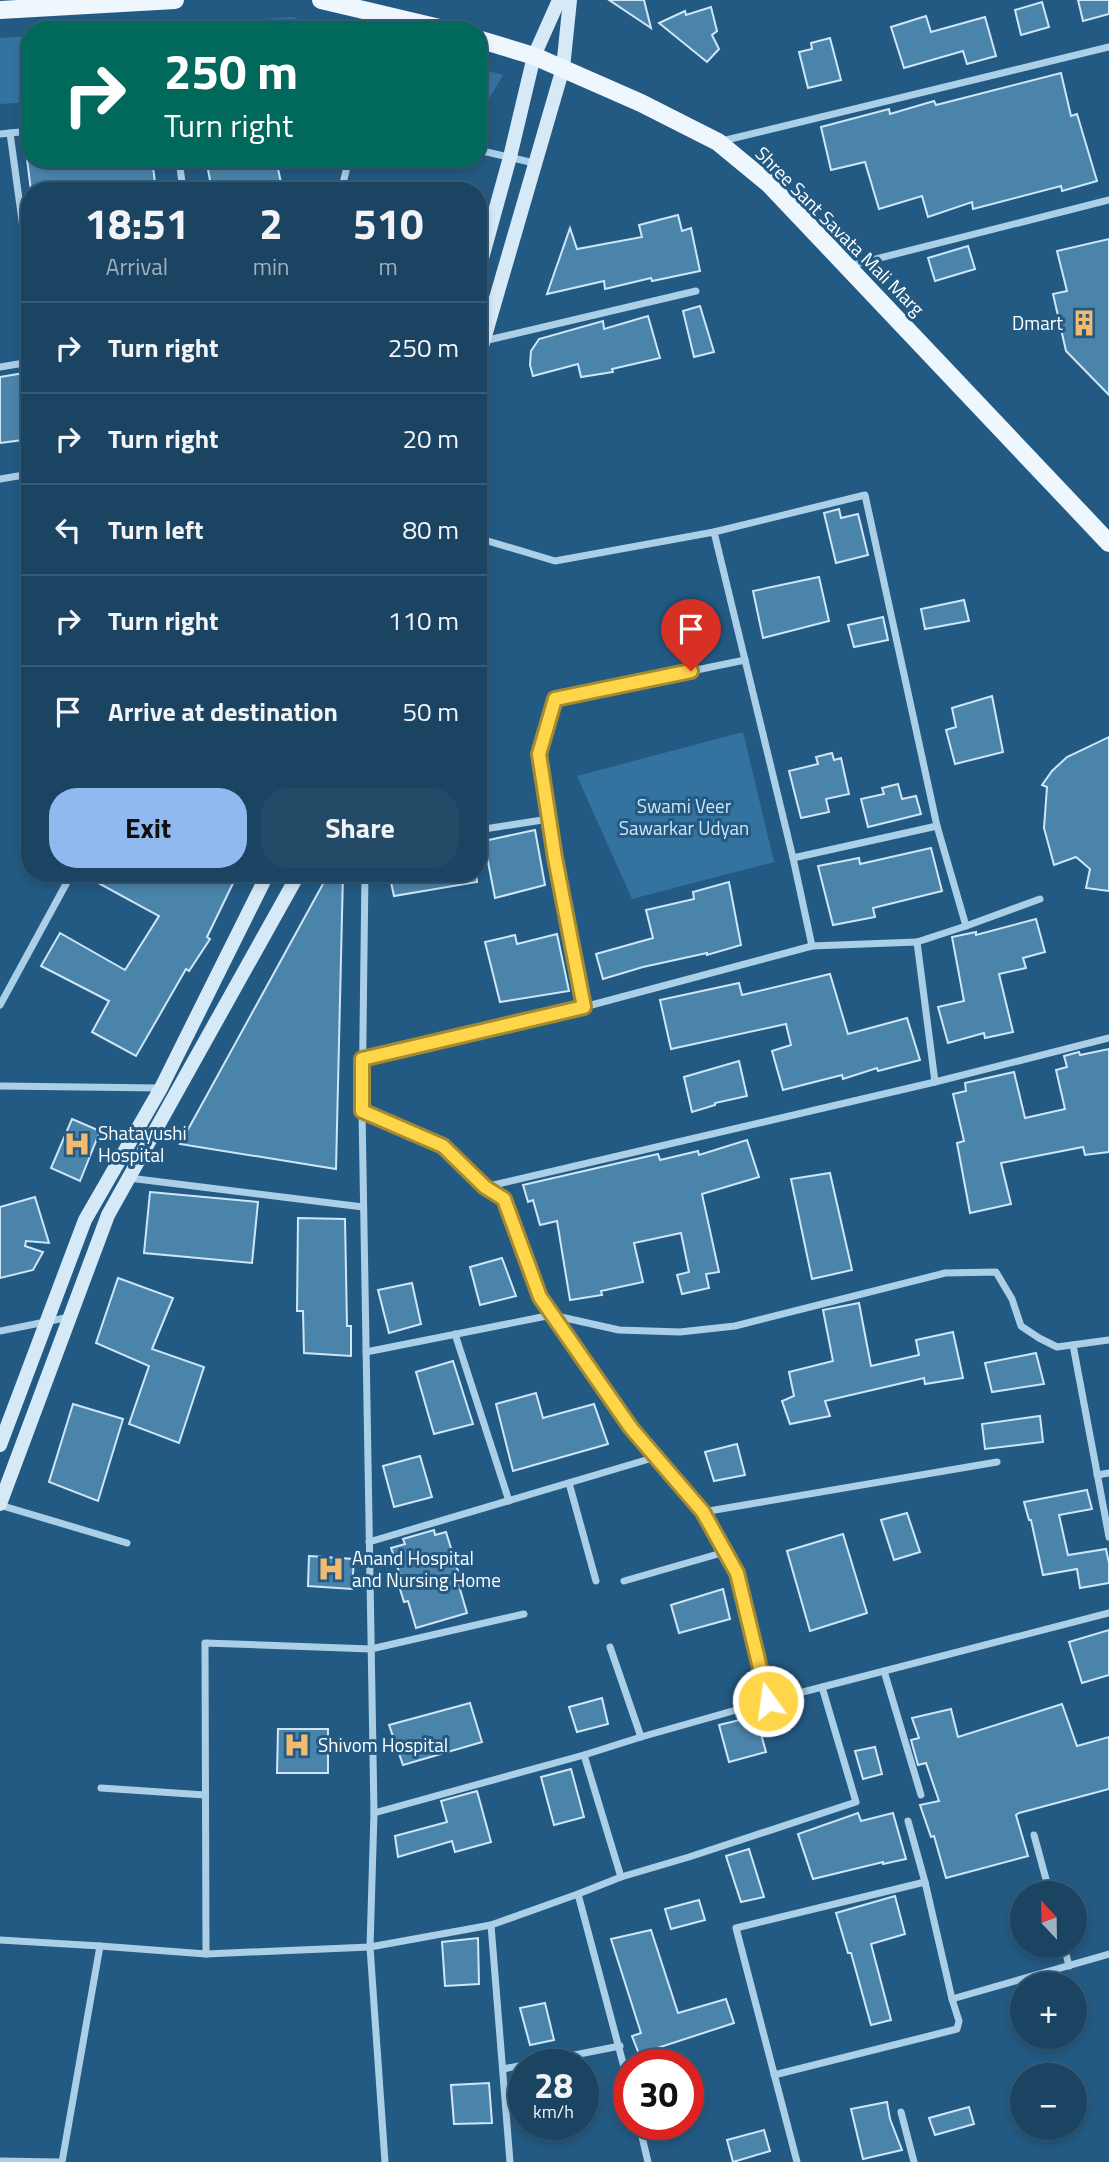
<!DOCTYPE html>
<meta charset="utf-8">
<style>
body{margin:0;font-family:"Titillium Web",sans-serif;background:#234b68;color:#f1f3f6;height:100vh;display:flex;flex-direction:column;font-size:26px;white-space:nowrap}
*{box-sizing:border-box;margin:0}
p{font-size:23px;color:#9fb0be}
.icon{flex:none;width:38px;height:38px;fill:none;stroke:currentColor;stroke-width:2;stroke-linecap:round;stroke-linejoin:round}
.map{position:relative;flex:1;overflow:hidden}
.sheet{position:absolute;left:21px;top:182px;width:466px;height:700px;display:flex;flex-direction:column;background:#1a4462;border-radius:28px;box-shadow:0 4px 10px #0003,0 0 0 2px #385c77}
.sheet>*{flex:none}
.guide{position:absolute;left:21px;top:21px;width:466px;height:147px;border-radius:28px;box-shadow:0 4px 10px #0003,0 0 0 2px #385c77;background:#00695c;color:#fff;overflow:hidden}
.needle{width:46px;rotate:338deg}
.buttons{position:absolute;left:1010px;top:1881px;display:grid;gap:14px}
.buttons a{display:grid;place-items:center;width:77px;height:77px;border-radius:50%;background:#1a4462;box-shadow:0 4px 10px #0003,0 0 0 2px #385c77;font-size:35px}
.speed{position:absolute;left:508px;top:2049px;display:flex;gap:14px;font-size:35px;font-weight:700;text-align:center}
.speed>*{display:grid;place-content:center;width:91px;height:91px;border-radius:50%;background:#1a4462;box-shadow:0 4px 10px #0003,0 0 0 2px #385c77;line-height:1}
.speed small{font-size:18px;font-weight:400}
.speed .limit{border:10px solid #d22;background:#fff;color:#111}
.pin{position:absolute;display:grid;place-items:center;width:60px;height:60px;color:#fff;margin:-72px -30px;border-radius:50% 50% 50% 0;rotate:-45deg;box-shadow:0 0 7px #0007}
.pin .icon{rotate:45deg}
.me{position:absolute;width:77px;margin:-38px;rotate:346deg;stroke-linejoin:round;filter:drop-shadow(0 0 5px #0008)}
.turn{display:flex;align-items:center;gap:24px;height:147px;padding:0 28px;font-size:32px}
.turn .icon{width:91px;height:91px;stroke-width:2.5}
.turn b{display:block;font-size:49px;line-height:60px}
.eta{display:flex;justify-content:space-evenly;align-items:center;height:119px;text-align:center}
.eta b{font-size:42px;font-weight:700;line-height:49px}
.button{display:flex;gap:14px;margin-top:auto;padding:14px 28px}
.button a{flex:1;height:80px;border-radius:28px;background:#90b9f0;color:#111;font-size:28px;font-weight:700;line-height:80px;text-align:center}
.button a+a{background:#234b68;color:#f1f3f6}
ul{padding:0;list-style:none}
li{display:flex;align-items:center;gap:21px;height:91px;padding:0 28px;border-top:2px solid #385c77}
li div{flex:1}
li b{display:block;font-size:26px}
li em{font-style:normal}
.map>svg:first-child{display:block}
.green{fill:#34739f}
.building{fill:#4b84ab;stroke:#cfe6f6;stroke-width:2}
.lines{fill:none;stroke-linecap:round;stroke-linejoin:round}
.minor{stroke:#accfe8;stroke-width:7}
.secondary{stroke:#d6e9f7;stroke-width:14}
.primary{stroke:#eef6fe;stroke-width:18}
.route-casing{stroke:#a68a30;stroke-width:18}
.route{stroke:#ffd54a;stroke-width:12}
.labels{text-anchor:middle;stroke-width:6;stroke-linejoin:round;paint-order:stroke}
.street-label{font-size:19px;fill:#fff;stroke:#235a83}
.poi-label{font-size:19px;fill:#fff;stroke:#235a83;text-anchor:start}
.park-label{font-size:19px;fill:#cfe6f6;stroke:#235a83}
</style>
<div class="map">
<svg width="1109" height="2162" viewBox="0 0 1109 2162">
<rect width="100%" height="100%" fill="#235a83"/>
<!-- green -->
<g class="green">
<path d="M292 17 339 30H117Z"/>
<path d="M30 36V102L0 104V38Z"/>
<path d="M478 68 503 75 478 117Z"/>
<path d="M743 732 774 862 632 899 577 776Z"/>
</g>
<!-- building -->
<g class="building">
<path d="M609 0H644L651 28Z"/>
<path d="M1078 0H1109V14L1083 21Z"/>
<path d="M1042 2 1049 27 1021 35 1015 10Z"/>
<path d="M711 7 717 31 712 35 719 49 707 62 659 23 685 11 686 15Z"/>
<path d="M926 16 931 32 985 17 996 56 967 64 963 51 904 68 891 27Z"/>
<path d="M830 38 841 80 808 88 799 52 812 49 811 43Z"/>
<path d="M1061 73 1071 116 1077 114 1097 181 1062 191 1061 186 973 209 972 202 928 217 922 196 879 209 865 162 831 170 821 127 889 109 890 114 934 101 936 105Z"/>
<path d="M27 159H152L156 191H31Z"/>
<path d="M206 159H276L281 183 212 191Z"/>
<path d="M678 215 682 231 691 228 700 271 652 281 651 278 605 289 604 281 547 294 570 228 577 249 642 237 639 225Z"/>
<path d="M1109 239V395L1066 351 1053 294 1067 291 1057 251Z"/>
<path d="M968 246 975 269 935 281 928 258Z"/>
<path d="M700 306 714 352 694 357 683 311Z"/>
<path d="M648 316 660 358 612 369 613 372 581 377 578 364 533 376 530 365 531 351 539 339 603 321 604 329Z"/>
<path d="M30 372V439L0 443V377Z"/>
<path d="M839 509 841 518 858 514 868 555 836 563 824 513Z"/>
<path d="M819 577 829 621 763 638 753 591Z"/>
<path d="M964 600 969 621 925 629 921 609Z"/>
<path d="M883 617 888 640 854 647 848 625Z"/>
<path d="M992 696 1003 752 955 764 946 730 956 727 952 708Z"/>
<path d="M1109 737V891L1086 888 1090 869 1076 857 1054 865 1044 828 1047 787 1042 785 1052 771 1067 757Z"/>
<path d="M832 753 834 760 841 758 849 794 826 799 829 812 801 818 789 771 818 764 816 757Z"/>
<path d="M898 784 902 799 916 796 921 814 868 827 861 799 884 794 882 788Z"/>
<path d="M535 830 545 885 495 898 484 841Z"/>
<path d="M931 848 942 891 873 908 875 917 833 925 818 866 859 858 860 864Z"/>
<path d="M80 873H159L181 883 186 873H238L207 937 210 939 189 971 186 969 136 1056 92 1032 109 1001 41 966 60 933 125 970 159 916Z"/>
<path d="M329 873H343L336 1169 180 1144Z"/>
<path d="M389 873H476L477 882 394 896Z"/>
<path d="M729 882 741 945 707 955V953L643 967 603 979 596 954 653 938 646 910 694 899 693 892Z"/>
<path d="M1036 919 1045 952 1023 958 1026 968 999 974 1013 1032 985 1038 984 1033 948 1043 938 1007 964 1001 952 937 976 932V935Z"/>
<path d="M557 934 569 991 500 1002 485 942 515 935 517 944Z"/>
<path d="M830 974 848 1034 907 1018 920 1060 878 1071 877 1068 843 1079 842 1075 783 1090 772 1051 791 1045 786 1024 671 1049 660 1000 739 983 742 995Z"/>
<path d="M1109 1049V1152L1085 1155 1083 1147 1001 1163 1011 1204 970 1213 957 1143 964 1141 953 1094 966 1091 965 1083 1014 1072 1025 1118 1065 1109 1056 1070 1067 1067 1064 1056 1079 1052 1080 1055Z"/>
<path d="M739 1061 747 1096 715 1103V1105L692 1112 684 1077Z"/>
<path d="M72 1119 100 1131 80 1181 51 1168Z"/>
<path d="M747 1140 759 1177 702 1194 719 1272 706 1274 709 1288 682 1294 677 1275 689 1272 681 1233 634 1243 643 1282 601 1291 602 1295 570 1300 557 1221 540 1225 533 1200 528 1202 523 1185 658 1154 660 1160 698 1151 699 1155Z"/>
<path d="M830 1173 852 1270 812 1279 791 1179Z"/>
<path d="M150 1192 258 1202 252 1263 144 1253Z"/>
<path d="M35 1197 49 1243 26 1241 25 1246 43 1252 33 1270 0 1278V1207Z"/>
<path d="M298 1218 345 1219 347 1326H351V1356L304 1353 303 1311H297Z"/>
<path d="M502 1258 516 1296 480 1305 470 1267Z"/>
<path d="M118 1278 173 1298 152 1349 204 1367 179 1443 129 1424 149 1366 96 1343Z"/>
<path d="M412 1283 421 1324 389 1333 378 1290Z"/>
<path d="M859 1303 871 1366 919 1355 916 1340 953 1332 963 1378 925 1384 924 1378 825 1401 830 1416 790 1424 782 1401 794 1396 789 1372 833 1361 823 1310Z"/>
<path d="M1036 1353 1044 1384 992 1392 985 1363Z"/>
<path d="M453 1361 473 1424 434 1434 416 1372Z"/>
<path d="M536 1393 543 1418 594 1404 608 1444 513 1471 496 1404Z"/>
<path d="M73 1404 123 1419 98 1501 49 1482Z"/>
<path d="M1040 1416 1043 1442 985 1449 982 1424Z"/>
<path d="M737 1444 745 1475 714 1481 705 1452Z"/>
<path d="M420 1456 432 1497 394 1507 383 1466Z"/>
<path d="M1087 1490 1092 1509 1059 1515 1068 1555 1106 1549 1109 1563V1583L1080 1588 1077 1569 1043 1575 1031 1520H1029L1024 1502Z"/>
<path d="M907 1513 920 1552 894 1560 881 1520Z"/>
<path d="M434 1530 435 1535 446 1532 458 1571 455 1572 467 1613 416 1628 408 1601 404 1602 396 1576 400 1575 391 1548 405 1544 403 1539Z"/>
<path d="M843 1534 867 1613 810 1631 787 1551Z"/>
<path d="M309 1556 354 1559 352 1589 308 1586Z"/>
<path d="M723 1589 730 1619 679 1633 671 1605Z"/>
<path d="M1109 1630V1675L1082 1683 1069 1642Z"/>
<path d="M602 1698 608 1724 577 1732 569 1707Z"/>
<path d="M470 1703 482 1742 403 1765 389 1725Z"/>
<path d="M1062 1704 1077 1746 1109 1737V1789L1019 1813 1016 1815 1028 1856 946 1878 934 1836 931 1837 920 1805 939 1801 926 1763 918 1765 911 1740 919 1738 912 1718 951 1709 958 1737Z"/>
<path d="M756 1716 766 1752 729 1762 719 1725Z"/>
<path d="M278 1729H328V1773H277Z"/>
<path d="M875 1747 882 1774 863 1779 855 1751Z"/>
<path d="M571 1769 584 1817 554 1825 541 1777Z"/>
<path d="M477 1791 491 1842 455 1852 452 1841 398 1857 395 1836 447 1822 441 1801Z"/>
<path d="M858 1813 861 1821 893 1813 906 1859 883 1864V1862L813 1879 798 1834Z"/>
<path d="M749 1849 764 1897 741 1902 726 1856Z"/>
<path d="M895 1896 905 1934 871 1944 891 2020 871 2025 851 1953H848L836 1913Z"/>
<path d="M699 1900 705 1920 671 1929 665 1909Z"/>
<path d="M651 1930 678 2013 726 1999 734 2023 639 2054 632 2036 641 2033 611 1939Z"/>
<path d="M478 1938 479 1984 445 1986 442 1942Z"/>
<path d="M545 2003 554 2040 530 2045 520 2008Z"/>
<path d="M489 2083 492 2123 454 2124 451 2085Z"/>
<path d="M887 2102 890 2119 902 2150 863 2159 851 2109Z"/>
<path d="M969 2107 974 2124 935 2135 929 2118Z"/>
<path d="M764 2130 770 2151 733 2162 727 2140Z"/>
</g>
<g class="lines">
<!-- minor -->
<g class="minor">
<path d="M10 133 30 279"/>
<path d="M0 134 30 131"/>
<path d="M722 141 1109 47"/>
<path d="M478 150 534 163"/>
<path d="M179 159 183 191"/>
<path d="M341 191 349 159"/>
<path d="M848 266 1109 200"/>
<path d="M484 341 696 291"/>
<path d="M0 367 30 362"/>
<path d="M0 479 30 474"/>
<path d="M714 532 865 495 937 826"/>
<path d="M478 538 555 561 714 532 793 858 937 826 966 926 917 942"/>
<path d="M478 830 549 819"/>
<path d="M793 858 812 946"/>
<path d="M966 926 1040 899"/>
<path d="M0 1005 72 873"/>
<path d="M584 1007 555 858 539 755 555 699 745 660"/>
<path d="M362 1059 584 1007 812 946 917 942 935 1082"/>
<path d="M0 1086 160 1088"/>
<path d="M362 1111 443 1146 485 1187 504 1199 540 1297 631 1428 703 1512 737 1573 768 1701 641 1737 584 1755 374 1813"/>
<path d="M129 1178 363 1207"/>
<path d="M485 1187 935 1082 1109 1038"/>
<path d="M0 1331 70 1317"/>
<path d="M455 1334 509 1501"/>
<path d="M1073 1345 1109 1537"/>
<path d="M366 1352 552 1315 619 1330 680 1332 735 1326 945 1273 996 1272 1012 1299 1021 1326 1039 1338 1057 1347 1109 1340"/>
<path d="M1097 1475 1109 1473"/>
<path d="M569 1483 596 1581"/>
<path d="M0 1505 127 1543"/>
<path d="M703 1512 997 1462"/>
<path d="M369 1542 656 1457"/>
<path d="M624 1581 725 1552"/>
<path d="M610 1647 641 1737"/>
<path d="M884 1671 921 1795"/>
<path d="M768 1701 1109 1613"/>
<path d="M584 1755 621 1877"/>
<path d="M101 1788 205 1795"/>
<path d="M908 1821 925 1882"/>
<path d="M1034 1835 1050 1894"/>
<path d="M578 1894 621 1877 689 1857 856 1802 822 1687"/>
<path d="M491 1925 578 1894 628 2082"/>
<path d="M0 1940 100 1946"/>
<path d="M1064 1946 1069 1966"/>
<path d="M206 1954 370 1947 374 1813 362 1111 365 873"/>
<path d="M503 2069 620 2046"/>
<path d="M774 2075 957 2029 959 2021 952 1999"/>
<path d="M901 2112 914 2162"/>
<path d="M639 2124 648 2162"/>
<path d="M0 2161 58 2162"/>
<path d="M62 2162 100 1946 206 1954 205 1643 371 1649 524 1614"/>
<path d="M385 2162 370 1947 491 1925 510 2162"/>
<path d="M797 2162 736 1928 925 1882 952 1999 1109 1954"/>
</g>
<!-- secondary -->
<g class="secondary">
<path d="M478 273 510 157 534 56 559 0"/>
<path d="M478 360 563 68 570 0"/>
<path d="M0 1445 85 1220 161 1088 268 873"/>
<path d="M0 1504 108 1215 299 873"/>
</g>
<!-- primary -->
<g class="primary">
<path d="M321 0 448 30"/>
<path d="M0 10 175 0"/>
<path d="M478 39 534 56 641 103 718 142 769 184 1109 543"/>
</g>
</g>
<g class="lines">
<!-- route casing -->
<g class="route-casing">
<path id="route" d="M691 671 555 699 539 754 555 858 584 1007 362 1059V1111L443 1146 485 1187 504 1199 540 1297 631 1428 703 1512 737 1573 768 1701"/>
</g>
<!-- route -->
<use href="#route" class="route"/>
</g>
<!-- icons -->
<defs>
<g id="building-bare" transform="scale(2.1)"><path d="M-4-6H4V6H1V3H-1V6H-4ZM-2.5-4.3h1.7v1.8h-1.7ZM.8-4.3h1.7v1.8H.8ZM-2.5-1h1.7V.8h-1.7ZM.8-1h1.7V.8H.8Z" fill="#f3bb6f" stroke="#235a83" stroke-width="2.5" paint-order="stroke"/></g>
<g id="hospital-bare" transform="scale(2.1)"><path d="M-5-5h3v3.5h4V-5h3V5h-3V1.5h-4V5h-3Z" fill="#f3bb6f" stroke="#235a83" stroke-width="2.5" paint-order="stroke"/></g>
</defs>
<g fill-rule="evenodd">
<use href="#building-bare" x="1084" y="323"/>
<use href="#hospital-bare" x="77" y="1144"/>
<use href="#hospital-bare" x="331" y="1569"/>
<use href="#hospital-bare" x="297" y="1745"/>
</g>
<g class="labels">
<!-- street labels -->
<g class="street-label">
<text transform="translate(840 231) rotate(45)" y="7">Shree Sant Savata Mali Marg</text>
</g>
<!-- poi labels -->
<g class="poi-label">
<text x="1063" y="330" text-anchor="end">Dmart</text>
<text x="98" y="1140">Shatayushi<tspan x="98" dy="22">Hospital</tspan></text>
<text x="352" y="1565">Anand Hospital<tspan x="352" dy="22">and Nursing Home</tspan></text>
<text x="318" y="1752">Shivom Hospital</text>
</g>
<!-- park labels -->
<g class="park-label">
<text x="684" y="813">Swami Veer<tspan x="684" dy="22">Sawarkar Udyan</tspan></text>
</g>
</g>
</svg>
<div class="buttons">
<a><svg class="needle" viewBox="-14 -14 28 28"><path d="M0-13l5 13h-10z" fill="#e53935"/><path d="M0 13l5-13h-10z" fill="#9fb0be"/></svg></a>
<a>+</a>
<a>−</a>
</div>
<div class="speed"><div>28<small>km/h</small></div><div class="limit">30</div></div>
<div class="pin" style="left:691px;top:671px;background:#d93025"><svg class="icon" aria-label="arrive" viewBox="0 0 24 24"><path d="M6 21V4h12l-3 4 3 4H6"/></svg></div>
<svg class="me" style="left:768px;top:1701px" viewBox="-20 -20 40 40"><circle r="17" fill="#ffd54a" stroke="#fff" stroke-width="3"/><path d="M0-11L8 9 0 5-8 9z" fill="#fff"/></svg>
<div class="guide">
<div class="turn"><svg class="icon" aria-label="right" viewBox="0 0 24 24"><path d="M7 20v-9h11M14 6l5 5-5 5"/></svg><div><b>250 m</b>Turn right</div></div>
</div>
<section class="sheet">
<div class="eta">
<div><b>18:51</b><p>Arrival</p></div>
<div><b>2</b><p>min</p></div>
<div><b>510</b><p>m</p></div>
</div>
<ul>
<li><svg class="icon" aria-label="right" viewBox="0 0 24 24"><path d="M7 20v-9h11M14 6l5 5-5 5"/></svg><div><b>Turn right</b></div><em>250 m</em></li>
<li><svg class="icon" aria-label="right" viewBox="0 0 24 24"><path d="M7 20v-9h11M14 6l5 5-5 5"/></svg><div><b>Turn right</b></div><em>20 m</em></li>
<li><svg class="icon" aria-label="left" viewBox="0 0 24 24"><path d="M17 20v-9H6M10 6l-5 5 5 5"/></svg><div><b>Turn left</b></div><em>80 m</em></li>
<li><svg class="icon" aria-label="right" viewBox="0 0 24 24"><path d="M7 20v-9h11M14 6l5 5-5 5"/></svg><div><b>Turn right</b></div><em>110 m</em></li>
<li><svg class="icon" aria-label="arrive" viewBox="0 0 24 24"><path d="M6 21V4h12l-3 4 3 4H6"/></svg><div><b>Arrive at destination</b></div><em>50 m</em></li>
</ul>
<div class="button"><a>Exit</a><a>Share</a></div>
</section>
</div>
